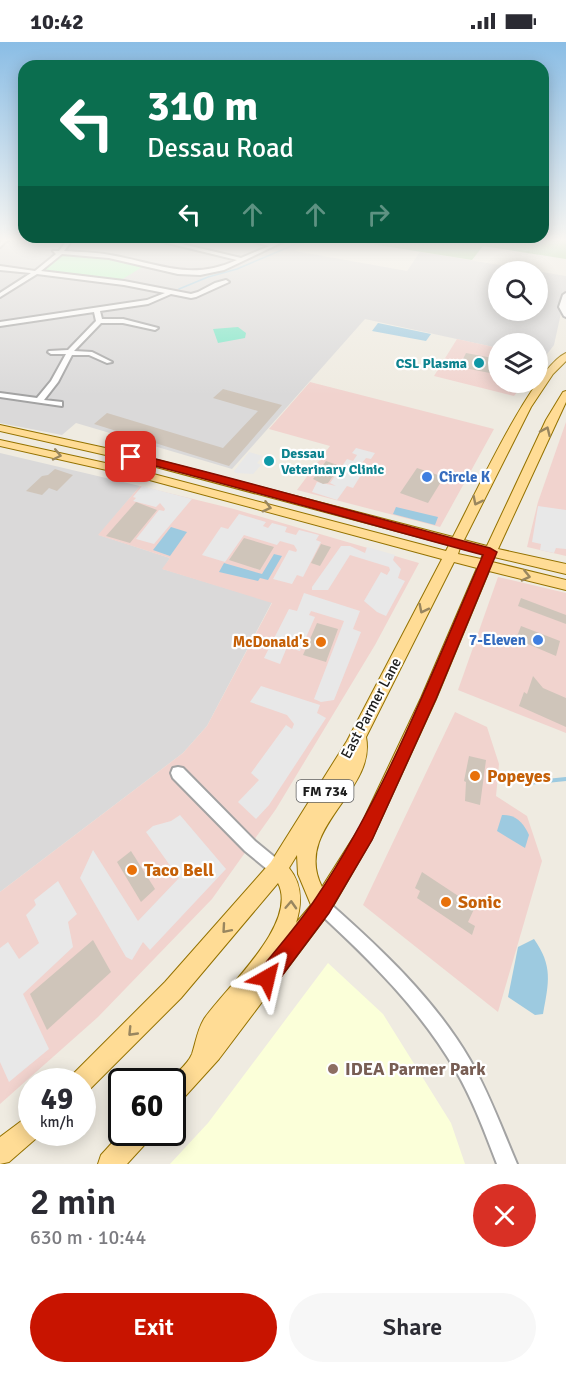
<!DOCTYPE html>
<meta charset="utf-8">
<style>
body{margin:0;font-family:Signika,sans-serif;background:#f7f7f7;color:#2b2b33;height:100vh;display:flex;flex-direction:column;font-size:22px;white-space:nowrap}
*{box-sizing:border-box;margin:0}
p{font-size:20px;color:#7c7c81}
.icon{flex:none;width:33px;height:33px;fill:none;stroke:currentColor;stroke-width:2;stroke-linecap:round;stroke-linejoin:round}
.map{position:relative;height:1122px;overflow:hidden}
.panel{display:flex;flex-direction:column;background:#fff;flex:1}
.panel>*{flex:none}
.banner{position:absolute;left:18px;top:18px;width:531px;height:183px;border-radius:18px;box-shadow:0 3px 15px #0003;background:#0b6e4f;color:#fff;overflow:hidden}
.controls{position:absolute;left:488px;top:219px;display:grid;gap:12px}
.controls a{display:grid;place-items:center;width:60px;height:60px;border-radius:50%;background:#fff;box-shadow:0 3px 15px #0003;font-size:30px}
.speed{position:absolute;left:18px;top:1026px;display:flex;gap:12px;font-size:30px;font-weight:700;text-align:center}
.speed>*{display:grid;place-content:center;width:78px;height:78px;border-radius:50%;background:#fff;box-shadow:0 3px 15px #0003;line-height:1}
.speed small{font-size:15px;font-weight:400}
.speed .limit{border:3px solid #111;border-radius:9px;background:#fff;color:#111}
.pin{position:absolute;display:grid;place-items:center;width:51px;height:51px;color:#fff;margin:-26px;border-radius:12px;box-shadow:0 3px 9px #0006}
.me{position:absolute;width:66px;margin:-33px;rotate:37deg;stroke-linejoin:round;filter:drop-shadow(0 0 4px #0008)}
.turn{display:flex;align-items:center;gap:21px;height:126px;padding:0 30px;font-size:27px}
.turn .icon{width:78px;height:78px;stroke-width:2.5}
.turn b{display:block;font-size:42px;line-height:51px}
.lanes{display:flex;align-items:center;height:57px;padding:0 30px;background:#0003;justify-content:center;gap:30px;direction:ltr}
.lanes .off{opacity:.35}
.round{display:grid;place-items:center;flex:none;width:63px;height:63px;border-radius:32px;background:#f7f7f7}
.head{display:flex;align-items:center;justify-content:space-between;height:102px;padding:0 30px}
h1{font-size:36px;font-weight:600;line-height:45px}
.primary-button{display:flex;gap:12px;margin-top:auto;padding:12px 30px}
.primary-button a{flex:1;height:69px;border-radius:36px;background:#c81400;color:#fff;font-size:24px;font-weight:600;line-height:69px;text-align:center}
.primary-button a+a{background:#f7f7f7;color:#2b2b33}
.status{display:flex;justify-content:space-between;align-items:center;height:42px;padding:0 30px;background:#fff;direction:ltr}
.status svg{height:16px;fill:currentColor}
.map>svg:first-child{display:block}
.residential{fill:#dad9d9;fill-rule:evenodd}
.commercial{fill:#f1d3ce}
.education{fill:#fbffd9}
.forest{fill:#9ed192}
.park{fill:#b9fec5}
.pitch{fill:#78e5c5}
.parking{fill:#e8e8e8}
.water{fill:#9dcae0}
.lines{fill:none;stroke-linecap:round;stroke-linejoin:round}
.stream-far1{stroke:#9dcae0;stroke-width:1.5}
.stream{stroke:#9dcae0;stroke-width:4}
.building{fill:#cfc5ba}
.minor-casing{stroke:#a3a3a3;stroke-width:4}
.major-casing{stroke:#947200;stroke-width:2}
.minor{fill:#fff;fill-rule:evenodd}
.major{fill:#ffdc95;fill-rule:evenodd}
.oneway{stroke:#99865f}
.route{fill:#c81400;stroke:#820d00;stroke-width:1.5}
.culture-dot{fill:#0f9aa8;stroke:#fff;stroke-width:2}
.shop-dot{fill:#3f7fe0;stroke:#fff;stroke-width:2}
.food-dot{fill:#e8710a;stroke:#fff;stroke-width:2}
.education-dot{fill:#8d6e63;stroke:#fff;stroke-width:2}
.labels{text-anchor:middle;stroke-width:4.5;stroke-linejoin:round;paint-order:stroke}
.far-culture-label{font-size:14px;font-weight:bold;fill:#0d838f;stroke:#fff;text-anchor:end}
.shield{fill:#fff;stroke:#606060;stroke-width:1.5}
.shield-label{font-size:14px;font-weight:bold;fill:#1c1c1c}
.shop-label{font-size:15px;font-weight:bold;fill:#366cbe;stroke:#fff;text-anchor:start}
.food-label{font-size:15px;font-weight:bold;fill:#c56008;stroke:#fff;text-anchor:end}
.street-label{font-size:15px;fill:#1c1c1c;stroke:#fff}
.near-food-label{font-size:18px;font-weight:bold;fill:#c56008;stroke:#fff;text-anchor:start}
.near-education-label{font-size:18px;font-weight:bold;fill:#785e54;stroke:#fff;text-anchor:start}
</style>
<div class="status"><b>10:42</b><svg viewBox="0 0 49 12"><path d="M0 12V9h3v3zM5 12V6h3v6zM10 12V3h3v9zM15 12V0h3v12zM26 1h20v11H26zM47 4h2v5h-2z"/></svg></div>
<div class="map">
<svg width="566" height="1122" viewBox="0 0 566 1122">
<rect width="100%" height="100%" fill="#efebe1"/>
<!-- residential -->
<g class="residential">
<path d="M0 196H310L295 209 407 229 420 210 566 234V248L554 303 544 316 537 314V302H498V306L365 277 232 427 76 381 62 393 0 381ZM498 230H537V268H498Z"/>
<path d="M0 411 140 444 99 493 170 516 163 527 272 560 207 684 183 711 0 850Z"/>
</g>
<!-- commercial -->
<g class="commercial">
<path d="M457 297 498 306V340L524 341 514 354 434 334Z"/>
<path d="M310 340 494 387 440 485 297 448 330 404 269 387Z"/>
<path d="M566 380V514L527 505 538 460Z"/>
<path d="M140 444 234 467 419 521 375 603 276 767 212 857 98 975 0 1062V850L183 711 207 684 272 561 162 527 170 516 98 493Z"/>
<path d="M498 535 566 551V691L458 648Z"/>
<path d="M455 670 487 685 499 722 496 754 527 774 542 819 498 970 363 863Z"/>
</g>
<!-- education -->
<path class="education" d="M328 921 383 972 451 1081 465 1122H170L208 1081Z"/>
<!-- forest -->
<path class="forest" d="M334 196H566V217L483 204 472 218Z"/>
<!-- park -->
<path class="park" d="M61 212 108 216 144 224 121 238 41 228Z"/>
<!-- pitch -->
<path class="pitch" d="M238 285 246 291 245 296 218 301 213 287Z"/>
<!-- parking -->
<g class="parking">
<path d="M356 406 375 411 371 417 366 416 359 425 364 428 353 446 347 444 337 458 312 450 317 440 336 444 330 441 347 417 353 419 357 413 352 411Z"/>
<path d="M249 410 263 414 257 421 261 423 253 432 236 431 234 429Z"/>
<path d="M142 444 192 457 154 502 136 497 159 468 164 469 165 467 160 461 156 465 133 459 136 456 133 455Z"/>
<path d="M538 464 566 468V507L556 506 554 511 540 508 541 502 532 500Z"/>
<path d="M239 472 266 480 263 484 268 486 272 481 287 485 285 490 296 493 299 488 319 493 316 498 321 500 303 535 297 533 292 542 273 537 289 508 296 510 297 508 294 503 280 499 277 503 244 493 225 520 202 513 221 485 228 487Z"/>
<path d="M341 504H350L365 511 367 505 395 513 393 518 401 527 398 536 405 539 386 574 377 570 364 559 381 530 387 533 390 528 389 525 350 513 328 548H312V545Z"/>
<path d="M304 551 360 569 353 587 361 590 334 658 321 660 314 657 344 579 311 569 309 573 315 575 300 609 287 605 280 622 264 616 289 567 297 569Z"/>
<path d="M261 644 320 663 317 671 326 676 269 763 256 777 238 760 259 738 251 731 286 683 292 687 294 682 287 673 250 660Z"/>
<path d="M180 773 226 827 150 908 143 900 132 918 126 915 80 836 93 808 138 879 179 836 146 790 153 784 171 779Z"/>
<path d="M58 839 77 872 68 880 73 905 23 952 49 1007 9 1040 0 1020V906L8 900 19 917 39 901 26 873 36 863 34 858Z"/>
</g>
<!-- water -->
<g class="water">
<path d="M378 281 431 292 426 299 372 289Z"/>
<path d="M396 465 438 475 435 483 393 472Z"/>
<path d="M171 485 187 490 170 514 153 508Z"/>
<path d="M274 512 282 514 268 538 260 536 258 539 219 530 224 521 262 532Z"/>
<path d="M502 773C516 772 524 782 529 793L525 806 497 789Z"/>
<path d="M534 897C553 924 549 940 543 972L535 973 508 955 518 905Z"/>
</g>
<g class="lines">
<!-- stream-far1 -->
<path class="stream-far1" d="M179 247 208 235 237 227 310 196"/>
<!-- stream -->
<path class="stream" d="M527 741 566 737"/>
</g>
<!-- building -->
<g class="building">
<path d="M466 311 498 317 495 332 459 325Z"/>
<path d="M223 347 282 363 229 424 94 382 107 371 223 406 258 369 213 356Z"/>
<path d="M326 419 340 424 328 441 323 442 313 437Z"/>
<path d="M417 426 444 435 428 461 400 451Z"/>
<path d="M55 427 73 433 57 449 49 446 42 453 26 449 42 434 48 433Z"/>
<path d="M136 460 157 468 130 501 106 494Z"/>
<path d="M244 496 274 505 260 528 229 518Z"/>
<path d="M321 502 331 505 320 524 311 521Z"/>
<path d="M521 556 566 573V582L518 564Z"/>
<path d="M317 581 338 587 326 620 303 613Z"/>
<path d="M521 584 560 599 556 614 516 597Z"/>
<path d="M533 634 543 646 566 656V685L519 664 524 650 527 652Z"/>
<path d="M469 714 486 718 480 763 465 759 466 740 464 739Z"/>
<path d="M131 809 155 847 141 860 117 820Z"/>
<path d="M422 830 475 865 468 880 475 884 472 893 417 856 420 849 415 846Z"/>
<path d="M93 898 111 930 47 988 30 952Z"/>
</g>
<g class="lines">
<!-- minor casing -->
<g class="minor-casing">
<g id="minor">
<path d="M4 196H9L0 205V201Z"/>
<path d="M69 196H74L64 209C79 210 95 210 110 213 158 221 189 240 237 218L147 196H157L241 216 269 204 239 196C250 196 264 202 273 201 279 201 284 196 291 196L224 228 200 233 178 232 109 216 62 212 41 229 124 239 191 252 198 250 215 241 226 238 229 240 196 255 191 256 171 252 148 262 100 269 102 277H123L158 286 155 288 123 281H101L74 309 92 310 112 320 107 321 89 313H72L58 340 44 358 62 360V364L0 355V351L37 356 51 339 66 312H51L48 310 49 309 68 308 96 279 94 270 0 284V280L147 258 165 251 124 243 37 232 0 255V251L31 231 0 228V224L35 229 56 212 53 209H59Z"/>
<path d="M566 251V275L564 274 559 265 563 253Z"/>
<path d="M178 725 183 726 255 799 283 822 285 827 283 832 278 834 273 832 245 809 173 736 171 731 173 726Z"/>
<path d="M322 856 327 859C380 906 434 956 470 1018 489 1051 502 1087 517 1122H497C485 1091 473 1058 456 1029 420 967 369 917 317 869L314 864 317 859Z"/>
</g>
</g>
<!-- major casing -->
<g class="major-casing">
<g id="major">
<path d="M566 311V319L553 332 531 365 464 498 487 504 546 378 563 350 566 349V360L498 507 566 522V532L494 515 492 520 566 538V548L489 529 436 657 372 797 329 871 219 1017 180 1060 172 1063V1040H168C175 1032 188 1022 192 1012 196 1000 197 989 204 977 225 946 299 882 278 841L181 956 89 1048 82 1051V1040H70L73 1032 165 940 271 820 347 699 442 517 142 436 0 404V398L142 429 446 509 449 503 141 421 0 389V383L142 414 453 495C472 459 533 326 566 311ZM460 506 483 512 481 517 458 512ZM454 520 477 526 421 656 360 785 322 845C292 785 377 750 366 695ZM297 813 298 832 311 863 296 881C302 862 303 843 289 826Z"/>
<path d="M32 1073V1090H42L40 1093 9 1120 0 1122V1095L24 1077Z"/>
<path d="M122 1090H151L148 1099 127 1122H98L101 1113Z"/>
</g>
</g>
<!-- minor -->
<use href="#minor" class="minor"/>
<!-- major -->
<use href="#major" class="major"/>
</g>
<!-- one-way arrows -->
<defs><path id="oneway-chevron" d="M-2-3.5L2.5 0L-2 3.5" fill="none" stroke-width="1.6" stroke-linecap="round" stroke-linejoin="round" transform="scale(1.5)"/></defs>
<g class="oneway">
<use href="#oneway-chevron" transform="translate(546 389) rotate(-66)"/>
<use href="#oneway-chevron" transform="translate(57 413) rotate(12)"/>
<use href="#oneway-chevron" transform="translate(477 459) rotate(117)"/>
<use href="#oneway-chevron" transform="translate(267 465) rotate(15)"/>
<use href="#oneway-chevron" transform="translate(526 534) rotate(13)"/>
<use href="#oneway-chevron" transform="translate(423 567) rotate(117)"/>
<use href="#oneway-chevron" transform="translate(291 863) rotate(-87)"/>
<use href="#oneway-chevron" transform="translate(226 887) rotate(131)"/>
<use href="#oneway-chevron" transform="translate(132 990) rotate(134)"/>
</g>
<!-- sky -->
<linearGradient id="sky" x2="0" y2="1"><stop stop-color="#8abde5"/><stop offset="0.56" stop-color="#f8f6f2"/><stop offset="1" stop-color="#f8f6f2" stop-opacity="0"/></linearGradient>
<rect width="566" height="353" fill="url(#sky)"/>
<!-- route -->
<path class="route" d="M131 411C252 440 370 475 490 506L497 510 436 657 372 798 329 871 275 943 267 946 260 943 257 936 260 928C278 905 299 882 316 856 386 752 433 628 483 513 364 481 247 447 128 417V412Z"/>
<!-- markers -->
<g class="culture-dot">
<circle cx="479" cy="321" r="6"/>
<circle cx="269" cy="419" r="6"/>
</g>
<g class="shop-dot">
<circle cx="427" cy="435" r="6"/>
<circle cx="538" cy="598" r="6"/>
</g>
<g class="food-dot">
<circle cx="321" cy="600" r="6"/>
<circle cx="475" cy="734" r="6"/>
<circle cx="132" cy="828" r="6"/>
<circle cx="446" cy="860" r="6"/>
</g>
<circle class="education-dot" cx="333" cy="1027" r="6"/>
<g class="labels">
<!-- far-culture labels -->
<g class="far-culture-label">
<text x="467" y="326">CSL Plasma</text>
<text x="281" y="416" text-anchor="start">Dessau<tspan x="281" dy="16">Veterinary Clinic</tspan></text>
</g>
<!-- shield labels -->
<rect class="shield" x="296.5" y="738" width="57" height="22" rx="4.5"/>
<g class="shield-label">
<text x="325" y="754">FM 734</text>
</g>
<!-- shop labels -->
<g class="shop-label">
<text x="439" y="440">Circle K</text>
<text x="526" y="603" text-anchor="end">7-Eleven</text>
</g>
<!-- food labels -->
<g class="food-label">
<text x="309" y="605">McDonald's</text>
</g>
<!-- street labels -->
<g class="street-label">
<text transform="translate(371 666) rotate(-62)" y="5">East Parmer Lane</text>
</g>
<!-- near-food labels -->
<g class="near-food-label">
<text x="487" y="740">Popeyes</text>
<text x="144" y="834">Taco Bell</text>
<text x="458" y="866">Sonic</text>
</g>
<!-- near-education labels -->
<g class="near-education-label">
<text x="345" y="1033">IDEA Parmer Park</text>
</g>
</g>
</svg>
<div class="controls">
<a><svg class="icon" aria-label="search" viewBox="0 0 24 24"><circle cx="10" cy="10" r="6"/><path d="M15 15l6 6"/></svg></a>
<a><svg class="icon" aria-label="layers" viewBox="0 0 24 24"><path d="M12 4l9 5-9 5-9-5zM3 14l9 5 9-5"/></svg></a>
</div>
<div class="speed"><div>49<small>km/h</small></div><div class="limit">60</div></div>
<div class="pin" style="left:131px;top:415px;background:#d93025"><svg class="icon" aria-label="arrive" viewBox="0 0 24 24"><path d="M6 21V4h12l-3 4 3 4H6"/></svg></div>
<svg class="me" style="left:267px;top:936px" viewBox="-20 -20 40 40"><path d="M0-17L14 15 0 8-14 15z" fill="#c81400" stroke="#fff" stroke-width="4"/></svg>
<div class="banner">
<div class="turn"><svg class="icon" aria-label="left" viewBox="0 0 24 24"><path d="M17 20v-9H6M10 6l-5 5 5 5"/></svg><div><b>310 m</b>Dessau Road</div></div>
<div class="lanes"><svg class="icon" aria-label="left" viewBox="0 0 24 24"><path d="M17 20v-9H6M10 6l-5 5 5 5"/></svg><svg class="icon off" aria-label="ahead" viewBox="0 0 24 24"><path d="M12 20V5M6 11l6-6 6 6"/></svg><svg class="icon off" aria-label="ahead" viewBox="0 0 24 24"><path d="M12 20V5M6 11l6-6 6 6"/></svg><svg class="icon off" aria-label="right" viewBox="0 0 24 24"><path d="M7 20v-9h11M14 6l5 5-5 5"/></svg></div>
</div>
</div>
<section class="panel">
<div class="head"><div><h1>2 min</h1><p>630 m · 10:44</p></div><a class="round" style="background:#d93025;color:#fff"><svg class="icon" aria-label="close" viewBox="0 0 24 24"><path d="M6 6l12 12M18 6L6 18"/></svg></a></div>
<div class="primary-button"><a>Exit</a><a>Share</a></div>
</section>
